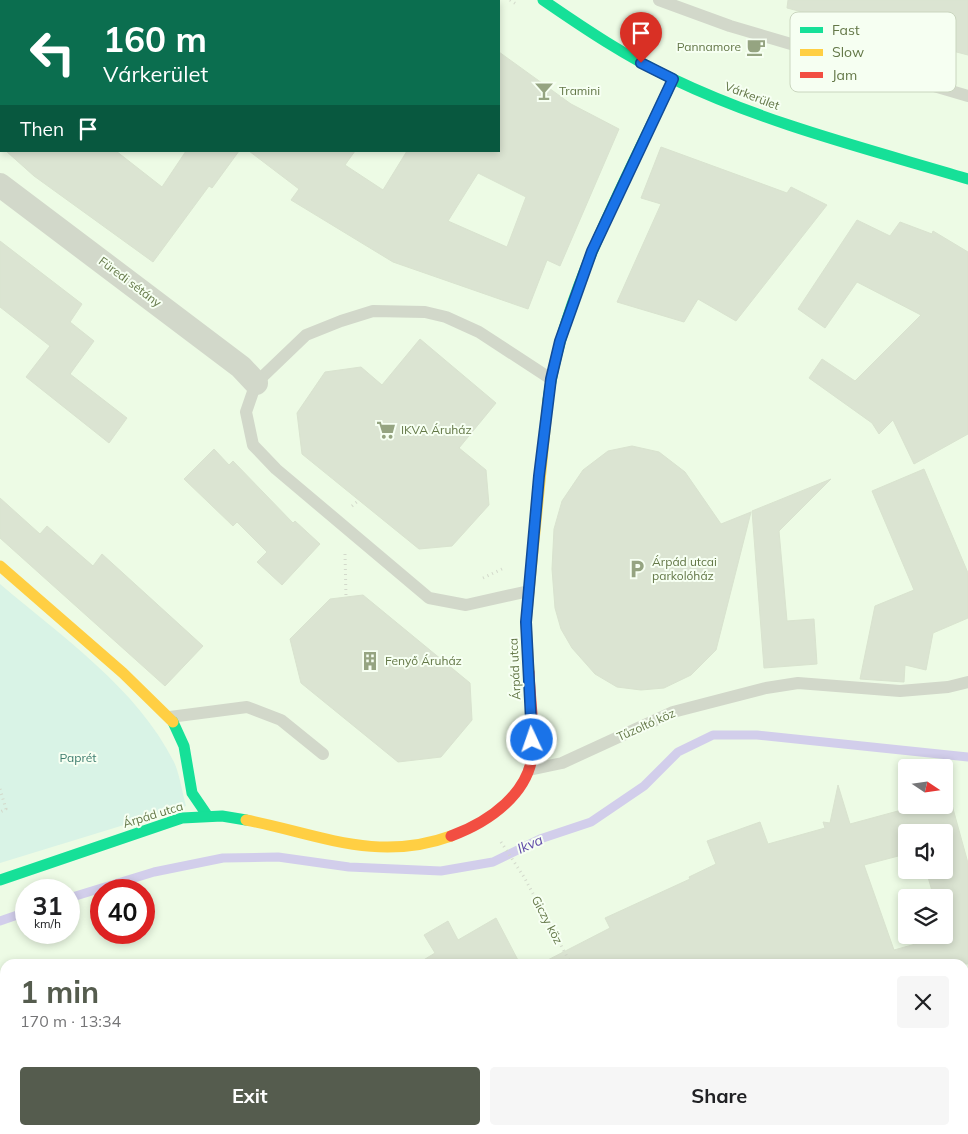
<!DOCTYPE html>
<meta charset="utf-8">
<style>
body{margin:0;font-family:Mulish,sans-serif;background:#f6f6f6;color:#202124;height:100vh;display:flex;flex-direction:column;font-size:19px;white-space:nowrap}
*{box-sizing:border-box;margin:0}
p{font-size:16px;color:#757577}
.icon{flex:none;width:28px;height:28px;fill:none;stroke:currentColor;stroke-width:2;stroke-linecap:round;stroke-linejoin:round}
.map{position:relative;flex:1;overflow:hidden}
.side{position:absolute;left:0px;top:959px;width:969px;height:176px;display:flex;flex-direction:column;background:#fff;border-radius:15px 15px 0 0;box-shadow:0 2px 8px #0003}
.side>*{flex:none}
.hud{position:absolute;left:0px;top:0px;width:500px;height:152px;box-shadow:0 2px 8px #0003;background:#0b6e4f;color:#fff;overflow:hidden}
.needle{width:32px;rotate:103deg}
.controls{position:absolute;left:898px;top:759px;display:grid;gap:10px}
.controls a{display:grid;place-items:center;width:55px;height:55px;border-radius:5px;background:#fff;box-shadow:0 2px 8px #0003;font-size:25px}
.speed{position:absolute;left:15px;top:879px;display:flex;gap:10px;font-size:25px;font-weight:700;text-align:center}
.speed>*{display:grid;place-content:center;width:65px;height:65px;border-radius:50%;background:#fff;box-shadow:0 2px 8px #0003;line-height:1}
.speed small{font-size:12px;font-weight:400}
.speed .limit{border:8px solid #d22;background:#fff;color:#111}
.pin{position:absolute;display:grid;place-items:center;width:42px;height:42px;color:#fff;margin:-51px -21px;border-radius:50% 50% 50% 0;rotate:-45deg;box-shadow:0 0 5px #0007}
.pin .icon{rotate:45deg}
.me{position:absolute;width:55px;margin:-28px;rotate:357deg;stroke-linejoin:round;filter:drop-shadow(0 0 4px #0008)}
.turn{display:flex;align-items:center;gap:18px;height:105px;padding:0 20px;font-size:22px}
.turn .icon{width:65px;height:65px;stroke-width:2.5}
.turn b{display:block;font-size:35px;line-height:42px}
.then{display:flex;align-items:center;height:48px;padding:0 20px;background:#0003;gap:10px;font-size:19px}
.round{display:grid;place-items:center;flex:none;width:52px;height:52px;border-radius:5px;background:#f6f6f6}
.overview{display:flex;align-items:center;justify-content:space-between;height:85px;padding:0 20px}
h1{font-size:30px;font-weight:700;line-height:38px;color:#555c4e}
.cta{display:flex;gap:10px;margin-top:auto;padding:10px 20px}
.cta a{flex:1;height:58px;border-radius:5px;background:#555c4e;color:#fff;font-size:20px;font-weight:700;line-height:58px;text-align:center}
.cta a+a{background:#f6f6f6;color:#202124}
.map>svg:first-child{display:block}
.residential{fill:#edfbe5;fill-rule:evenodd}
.green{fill:#d9f3e6}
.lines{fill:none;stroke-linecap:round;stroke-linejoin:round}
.stream{stroke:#d2ceeb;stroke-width:9}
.building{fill:#dbe4d2;stroke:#d9e3cf;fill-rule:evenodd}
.path{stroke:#d3d9cb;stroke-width:3;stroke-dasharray:1 4;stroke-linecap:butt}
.lane{stroke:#d2d8ca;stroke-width:12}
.street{stroke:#d2d8ca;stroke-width:24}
.fast{stroke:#16e098;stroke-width:11}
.slow{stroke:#ffcf43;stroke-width:11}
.jam{stroke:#f24e42;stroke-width:11}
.route-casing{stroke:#114b97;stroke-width:12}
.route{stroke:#1a73e8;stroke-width:9}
.labels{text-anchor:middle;stroke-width:4;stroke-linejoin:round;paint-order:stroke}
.poi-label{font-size:12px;fill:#637747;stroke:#f6fff2;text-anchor:start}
.street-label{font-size:12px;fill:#637747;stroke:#f6fff2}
.park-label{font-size:12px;fill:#3d7c6e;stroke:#f6fff2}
.water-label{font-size:14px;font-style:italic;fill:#5e49a7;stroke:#f6fff2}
.key{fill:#f6fff2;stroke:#cad6bf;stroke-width:1}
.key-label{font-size:14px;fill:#637747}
</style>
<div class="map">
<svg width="968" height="1134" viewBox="0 0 968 1134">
<rect width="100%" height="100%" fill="#f1f9ee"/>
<!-- residential -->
<path class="residential" d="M0 0H968V1134H0ZM1 1H499V151H1ZM906 768H944V805H906ZM906 832H944V870H906ZM26 890H69V932H26ZM101 890H144V932H101ZM906 898H944V935H906ZM5 964H964V1130H5Z"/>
<!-- green -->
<path class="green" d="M0 584C62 637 137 688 174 762 180 775 182 792 186 806L0 863Z"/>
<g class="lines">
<!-- stream -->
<g class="stream">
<path d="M69 898 154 872 223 858 278 857 349 867 441 871 493 862 540 839 591 822 644 786 678 752 713 735H757L968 757"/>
<path d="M0 921 26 912"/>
</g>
</g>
<!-- building -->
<g class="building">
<path d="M788 0H968V55L787 8Z"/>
<path d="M499 52 571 104 619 129 560 266 547 260 528 309 393 262 291 200 299 189 249 151H355L345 165 383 190 407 151H499ZM478 173 526 197 507 247 448 221Z"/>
<path d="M661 147 787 193 791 187 827 205 736 321 698 299 684 322 617 302 661 204 641 198Z"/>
<path d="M6 151H116L162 187 186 151H239L212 188 209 186 153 262 34 176Z"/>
<path d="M857 220 890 236 900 222 932 234 933 231 968 252V434L914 464 893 420 879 434 872 423 809 378 822 359 855 381 921 315 857 282 825 328 798 309Z"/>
<path d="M0 241 82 304 70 322 94 341 70 374 127 418 109 443 26 377 50 346 0 307Z"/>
<path d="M420 339 496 403 459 448 486 470 489 505 452 546 419 549 302 454 297 413 325 372 361 367 382 385Z"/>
<path d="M632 446 659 452 685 472 721 524 751 512 716 650 691 675 664 688 641 690 617 687 595 674 572 648 561 629 555 608 552 569 554 529 562 501 583 470 608 451Z"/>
<path d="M214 449 229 465 233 461 293 523 295 521 320 544 282 585 257 562 267 552 237 522 233 526 184 479Z"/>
<path d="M924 469 968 573V618L933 633 926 670 905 665 904 682 860 679 875 606 914 590 872 491Z"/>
<path d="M831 479 779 531 787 621 814 619 817 664 764 668 752 511Z"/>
<path d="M0 498 40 534 47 526 93 566 102 554 203 646 165 686 0 538Z"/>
<path d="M363 595 470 683 472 720 441 757 398 762 301 683 290 639 330 599Z"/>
<path d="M838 785 850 824 920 805H952L968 863V964H540L610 928 605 918 690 879 689 877 716 864 707 841 760 822 768 844 825 828 823 822 830 823ZM906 832H944V870H926L934 898H944V936L894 950 864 865 906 854Z"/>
<path d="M496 918 520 964H417L435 953 424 935 448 921 458 940Z"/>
</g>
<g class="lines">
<!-- path -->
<g class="path">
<path d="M510 0 516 4"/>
<path d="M109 1 110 0"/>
<path d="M352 506 359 500"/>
<path d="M345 554 346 597"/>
<path d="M483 578 502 569"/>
<path d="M0 789 6 809 0 812"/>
<path d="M501 842 524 877 571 964"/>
<path d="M749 1130 752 1134"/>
</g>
<!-- lane -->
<g class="lane">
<path d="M659 0 730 26 968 96"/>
<path d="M529 591 466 605 429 598 276 469 253 445 246 412 256 383 306 335 341 321 373 311 425 312 446 317 479 332 551 379"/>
<path d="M170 717 247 707 281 720 323 754"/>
<path d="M529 770 562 763 673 712 766 688 798 683 900 691 948 687 968 682"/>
</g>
<!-- street -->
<g class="street">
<path d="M0 185 241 367 256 383"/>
<path d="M964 991 968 990"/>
<path d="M624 1134 631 1130"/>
</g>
<!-- fast -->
<g class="fast">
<path d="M543 0C585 29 627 57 673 79 767 124 868 149 968 179"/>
<path d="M548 400C562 294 628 176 673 79"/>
<path d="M173 722 184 746 192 793 207 815"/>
<path d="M0 880 182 818 222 816 246 820"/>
</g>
<!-- slow -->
<g class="slow">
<path d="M0 566 123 673 173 722"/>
<path d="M529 672 526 622 548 400"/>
<path d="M246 820C318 834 377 863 451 836"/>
</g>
<!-- jam -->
<path class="jam" d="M451 836C489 822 531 793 533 749 534 724 530 697 529 672"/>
</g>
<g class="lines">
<!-- route casing -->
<g class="route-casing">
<path id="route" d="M532 740 526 622 539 476 551 379 560 341 592 251 673 79 641 63"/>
</g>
<!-- route -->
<use href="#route" class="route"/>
</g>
<!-- icons -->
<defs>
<g id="cafe-bare" transform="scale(1.5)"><path d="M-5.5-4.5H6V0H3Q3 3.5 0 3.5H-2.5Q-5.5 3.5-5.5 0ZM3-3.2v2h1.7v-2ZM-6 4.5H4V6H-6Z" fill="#95a481" stroke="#f6fff2" stroke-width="2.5" paint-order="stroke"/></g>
<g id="bar-bare" transform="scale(1.5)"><path d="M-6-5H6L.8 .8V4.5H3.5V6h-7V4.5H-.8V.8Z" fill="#95a481" stroke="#f6fff2" stroke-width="2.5" paint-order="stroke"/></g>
<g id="supermarket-bare" transform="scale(1.5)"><path d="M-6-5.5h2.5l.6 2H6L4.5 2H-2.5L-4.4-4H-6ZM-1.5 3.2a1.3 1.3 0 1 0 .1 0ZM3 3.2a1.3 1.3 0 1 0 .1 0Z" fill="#95a481" stroke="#f6fff2" stroke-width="2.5" paint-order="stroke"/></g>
<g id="parking-bare" transform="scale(1.5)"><path d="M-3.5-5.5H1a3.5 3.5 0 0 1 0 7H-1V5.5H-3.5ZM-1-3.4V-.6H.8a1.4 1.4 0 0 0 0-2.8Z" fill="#95a481" stroke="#f6fff2" stroke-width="2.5" paint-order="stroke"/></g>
<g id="building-bare" transform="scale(1.5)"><path d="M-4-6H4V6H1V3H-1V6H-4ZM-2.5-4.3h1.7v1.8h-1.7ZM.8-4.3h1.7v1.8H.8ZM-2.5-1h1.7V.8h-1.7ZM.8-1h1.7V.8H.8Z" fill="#95a481" stroke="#f6fff2" stroke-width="2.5" paint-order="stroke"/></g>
</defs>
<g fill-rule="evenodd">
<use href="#cafe-bare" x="756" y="47"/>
<use href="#bar-bare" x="544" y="91"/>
<use href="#supermarket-bare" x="386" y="430"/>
<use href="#parking-bare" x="637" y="569"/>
<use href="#building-bare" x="370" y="661"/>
</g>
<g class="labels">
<!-- poi labels -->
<g class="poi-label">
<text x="741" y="51" text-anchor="end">Pannamore</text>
<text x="559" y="95">Tramini</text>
<text x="401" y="434">IKVA Áruház</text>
<text x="652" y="566">Árpád utcai<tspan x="652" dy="14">parkolóház</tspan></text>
<text x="385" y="665">Fenyő Áruház</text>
</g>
<!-- street labels -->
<g class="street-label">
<text transform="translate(752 96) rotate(21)" y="4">Várkerület</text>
<text transform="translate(130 282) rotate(37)" y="4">Füredi sétány</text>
<text transform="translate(515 669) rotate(-93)" y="4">Árpád utca</text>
<text transform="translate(646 725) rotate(-24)" y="4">Tűzoltó köz</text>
<text transform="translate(153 815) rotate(-17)" y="4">Árpád utca</text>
<text transform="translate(547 920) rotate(62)" y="4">Giczy köz</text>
</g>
<!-- park labels -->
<g class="park-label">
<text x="78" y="762">Paprét</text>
</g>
<!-- water labels -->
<g class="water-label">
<text transform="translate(530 844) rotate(-24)" y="5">Ikva</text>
</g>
</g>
<!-- legend -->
<rect x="790" y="12" width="166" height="80" rx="8" class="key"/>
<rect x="800" y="27" width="23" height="6" fill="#16e098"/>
<rect x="800" y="49" width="23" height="7" fill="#ffcf43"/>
<rect x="800" y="72" width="23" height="6" fill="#f24e42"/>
<g class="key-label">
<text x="832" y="35">Fast</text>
<text x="832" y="57">Slow</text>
<text x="832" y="80">Jam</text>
</g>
</svg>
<div class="controls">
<a><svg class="needle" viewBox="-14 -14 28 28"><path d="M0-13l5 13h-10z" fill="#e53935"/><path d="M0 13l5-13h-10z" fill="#757577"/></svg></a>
<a><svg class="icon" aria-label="sound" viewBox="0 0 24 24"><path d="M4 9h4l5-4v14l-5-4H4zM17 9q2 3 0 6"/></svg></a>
<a><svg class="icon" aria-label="layers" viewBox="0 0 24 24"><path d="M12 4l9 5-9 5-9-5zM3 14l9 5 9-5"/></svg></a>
</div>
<div class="speed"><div>31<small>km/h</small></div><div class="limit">40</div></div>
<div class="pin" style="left:641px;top:63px;background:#d93025"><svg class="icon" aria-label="arrive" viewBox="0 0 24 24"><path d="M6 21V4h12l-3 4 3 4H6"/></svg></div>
<svg class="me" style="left:532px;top:740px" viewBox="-20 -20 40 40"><circle r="17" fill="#1a73e8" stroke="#fff" stroke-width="3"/><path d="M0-11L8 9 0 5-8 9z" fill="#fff"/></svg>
<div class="hud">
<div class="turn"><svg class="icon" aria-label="left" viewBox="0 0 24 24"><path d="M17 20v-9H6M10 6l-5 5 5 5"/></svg><div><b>160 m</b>Várkerület</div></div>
<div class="then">Then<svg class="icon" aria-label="arrive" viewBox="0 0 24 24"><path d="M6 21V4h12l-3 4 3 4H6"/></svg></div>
</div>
<section class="side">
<div class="overview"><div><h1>1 min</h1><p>170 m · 13:34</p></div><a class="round"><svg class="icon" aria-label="close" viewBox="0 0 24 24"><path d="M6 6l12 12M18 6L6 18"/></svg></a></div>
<div class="cta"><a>Exit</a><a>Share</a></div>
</section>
</div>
